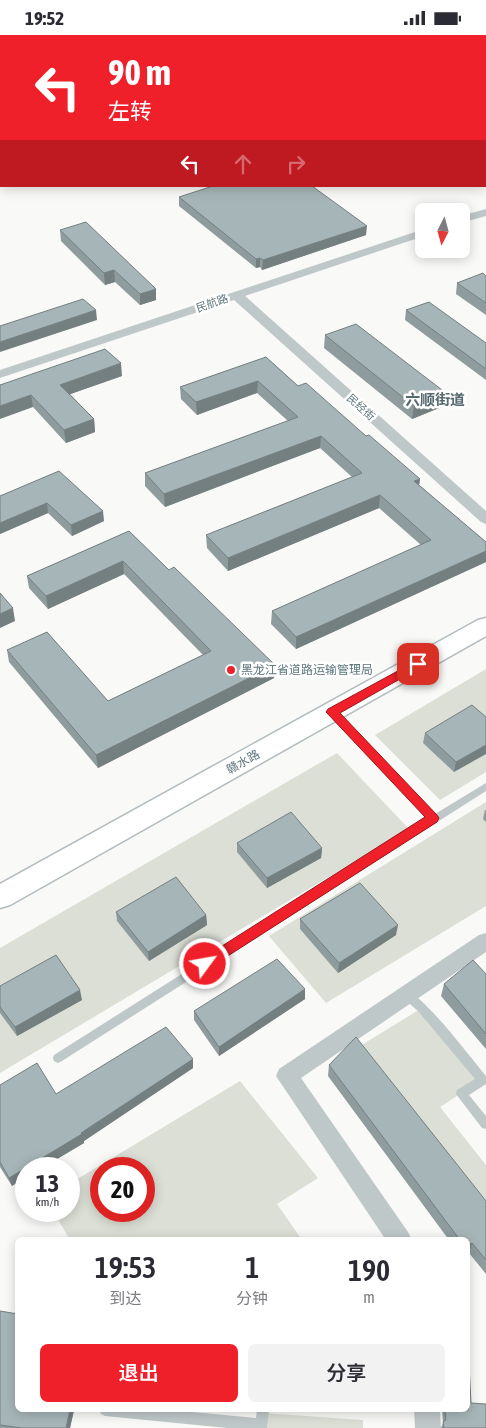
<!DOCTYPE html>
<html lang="zh">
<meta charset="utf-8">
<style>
body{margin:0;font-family:"Asap Condensed","Noto Sans SC",sans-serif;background:#f2f2f3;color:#2b2b33;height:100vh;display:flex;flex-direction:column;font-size:19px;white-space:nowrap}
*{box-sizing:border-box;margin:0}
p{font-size:16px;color:#7c7c81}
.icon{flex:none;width:28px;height:28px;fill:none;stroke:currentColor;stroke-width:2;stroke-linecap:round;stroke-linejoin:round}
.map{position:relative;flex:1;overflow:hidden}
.panel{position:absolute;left:15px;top:1202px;width:455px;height:175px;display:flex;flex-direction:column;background:#fff;border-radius:8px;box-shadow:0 2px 12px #0003}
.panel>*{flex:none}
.hud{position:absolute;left:0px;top:0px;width:486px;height:152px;box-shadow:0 2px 12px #0003;background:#ef202a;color:#fff;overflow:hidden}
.needle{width:32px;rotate:186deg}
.tools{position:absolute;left:415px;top:168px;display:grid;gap:10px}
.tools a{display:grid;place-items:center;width:55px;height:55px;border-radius:8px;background:#fff;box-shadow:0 2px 12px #0003;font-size:25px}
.speed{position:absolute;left:15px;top:1122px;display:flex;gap:10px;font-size:25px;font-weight:700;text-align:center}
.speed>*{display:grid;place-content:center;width:65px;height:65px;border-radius:50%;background:#fff;box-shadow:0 2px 12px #0003;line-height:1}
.speed small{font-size:12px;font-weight:400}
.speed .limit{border:8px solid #d22;background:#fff;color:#111}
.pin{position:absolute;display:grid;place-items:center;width:42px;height:42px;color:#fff;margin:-21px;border-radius:10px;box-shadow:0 2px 8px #0006}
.me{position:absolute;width:55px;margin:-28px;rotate:58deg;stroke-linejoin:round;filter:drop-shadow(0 0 4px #0008)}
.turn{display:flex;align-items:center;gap:18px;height:105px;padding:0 25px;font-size:22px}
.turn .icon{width:65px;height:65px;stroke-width:2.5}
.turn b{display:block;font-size:35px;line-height:42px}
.lanes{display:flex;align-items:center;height:48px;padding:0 25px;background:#0003;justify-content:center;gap:25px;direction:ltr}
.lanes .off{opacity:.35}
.eta{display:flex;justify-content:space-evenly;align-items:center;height:85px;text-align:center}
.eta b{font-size:30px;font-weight:600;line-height:35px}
.cta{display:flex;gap:10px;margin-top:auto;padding:10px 25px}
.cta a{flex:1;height:58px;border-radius:8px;background:#ef202a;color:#fff;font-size:20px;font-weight:600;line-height:58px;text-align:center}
.cta a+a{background:#f2f2f3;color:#2b2b33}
.status{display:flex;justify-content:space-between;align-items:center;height:35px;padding:0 25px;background:#fff;direction:ltr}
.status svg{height:14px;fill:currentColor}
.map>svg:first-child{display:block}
.green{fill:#dbdfd5;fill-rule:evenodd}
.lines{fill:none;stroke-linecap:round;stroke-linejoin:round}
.secondary-casing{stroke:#b2bcbe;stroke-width:3}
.primary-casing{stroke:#b3bcbe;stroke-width:2}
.service{fill:#bfc8c9;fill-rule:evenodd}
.minor{fill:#bfc8c9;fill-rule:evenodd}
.secondary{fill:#fff;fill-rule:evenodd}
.primary{fill:#fff;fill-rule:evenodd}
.wall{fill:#8f9c9d}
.shaded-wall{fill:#747f80}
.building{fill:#a6b5b7;stroke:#747f80}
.route{fill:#ef202a;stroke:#9b151b}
.poi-dot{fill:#ef202a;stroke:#fff;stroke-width:2}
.labels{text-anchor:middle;stroke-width:5;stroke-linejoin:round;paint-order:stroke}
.far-street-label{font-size:11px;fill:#5e787e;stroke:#fff}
.poi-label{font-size:12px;fill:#5e787e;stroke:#fff;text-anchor:start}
.street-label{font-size:12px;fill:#5e787e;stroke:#fff}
.far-district-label{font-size:15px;font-weight:bold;fill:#556a6e;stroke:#fff}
</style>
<div class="status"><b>19:52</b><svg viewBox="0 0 49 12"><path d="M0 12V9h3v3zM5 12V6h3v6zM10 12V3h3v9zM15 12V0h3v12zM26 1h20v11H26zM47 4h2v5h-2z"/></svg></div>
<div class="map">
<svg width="486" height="1393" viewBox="0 0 486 1393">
<rect width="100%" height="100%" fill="#f9f9f7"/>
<!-- green -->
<g class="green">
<path d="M486 634V737L440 765 375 700Z"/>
<path d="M337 718 409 794 0 1038V913Z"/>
<path d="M486 767V871L326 968 269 901Z"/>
<path d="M422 973 483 1044 440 1072 486 1130V1180L355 1014Z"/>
<path d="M240 1046 318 1143 277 1169 302 1205H70L53 1176H69V1149ZM101 1134H144V1176H101Z"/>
<path d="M263 1378 363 1385V1393H262Z"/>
</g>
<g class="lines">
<!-- secondary casing -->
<g class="secondary-casing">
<path id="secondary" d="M486 583V601L10 870 0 873V849L478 585Z"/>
</g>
<!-- primary casing -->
<g class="primary-casing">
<g id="primary">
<rect x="400" y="0" width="16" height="1"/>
<rect x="439" y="0" width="16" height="1"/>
<path d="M485 23 486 24V34L485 33Z"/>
<rect x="485" y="44" width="1" height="10"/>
</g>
</g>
<!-- service -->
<g class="service">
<path d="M332 674 335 675 435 779 486 748V756L62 1026 58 1028 54 1026 53 1023 54 1020 428 783 329 679 328 677 329 675Z"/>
<path d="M407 956C425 962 471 1023 486 1041V1049L469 1060 486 1081V1094L482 1093 456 1059 457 1055 475 1044 418 976 403 963 402 960 403 957Z"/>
<path d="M99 1375H171L256 1383 257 1375H269L267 1393H227L105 1381 101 1379Z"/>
</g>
<!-- minor -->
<g class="minor">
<path d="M342 0H352L353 1H343Z"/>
<rect x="485" y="88" width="1" height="7"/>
<path d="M486 174V181L461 188V181Z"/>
<path d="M424 194V201L245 261 486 476V489L481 487 234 265 0 343V335Z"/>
<path d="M486 898V917L301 1043 408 1197 412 1205H386L276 1041 279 1034 479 900Z"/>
<path d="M414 1375H440L441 1393H415Z"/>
</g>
<!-- secondary -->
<use href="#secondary" class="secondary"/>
<!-- primary -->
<use href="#primary" class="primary"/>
</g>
<!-- wall -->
<g class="wall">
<path d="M89 0H303L305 1H90Z"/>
<path d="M0 2 1 3V32L0 31Z"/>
<path d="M179 162 366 200 262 235 260 232 256 233 179 171Z"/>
<path d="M60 195 156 265 140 270 115 247 105 250 61 206Z"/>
<path d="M486 241V280L456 259 457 248Z"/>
<path d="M406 275 486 308V345L405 285Z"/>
<path d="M325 300 446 358 444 371 412 384 324 313Z"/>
<path d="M266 322 298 351 366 401 420 444 419 450 486 507V527L296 614 271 589 272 576 421 510 379 473 228 536 207 513 206 500 352 442 320 413 165 472 145 451V438L288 386 257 358 197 380 181 364 180 352Z"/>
<path d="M122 341 70 359 94 384 95 397 66 408 33 372 0 350Z"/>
<path d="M59 436 104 486 72 501 48 478 0 499V461Z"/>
<path d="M129 496 169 535 275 630 274 643 98 733 9 627 7 615 108 666 203 620 124 539 48 574 29 553 27 541Z"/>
<path d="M486 682 454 737 423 708 425 698Z"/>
<path d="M485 775H486V787L483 784Z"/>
<path d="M237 808 322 813 321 823 267 853 237 817Z"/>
<path d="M116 877 206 880 207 890 149 926 117 886Z"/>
<path d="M300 884 396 900 338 938 300 894Z"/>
<path d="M486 939V1014L441 961 444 949Z"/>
<path d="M0 951 82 965 17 1001 0 978Z"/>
<path d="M305 964 219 1021 194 985V976Z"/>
<path d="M193 1024V1033L84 1106V1108L40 1134H26L12 1151 0 1132V1050L56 1059Z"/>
<path d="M329 1030 486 1166V1239L469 1218 468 1219V1205H449L328 1041Z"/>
<path d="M0 1276 18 1375H74L70 1393H0Z"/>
<path d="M471 1368 486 1393H441L443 1388 442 1375H468Z"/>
</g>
<!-- shaded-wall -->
<g class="shaded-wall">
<path d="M367 191 366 200 262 235 263 225Z"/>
<path d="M260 223V232L256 233V224Z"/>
<path d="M114 235 115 247 105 250 104 238Z"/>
<path d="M156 254V265L140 270V259Z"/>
<path d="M96 275 97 285 0 317V307Z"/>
<path d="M121 328 122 341 62 362 60 350Z"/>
<path d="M258 346 257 358 197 380 196 367Z"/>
<path d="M446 358 444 371 412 384 414 371Z"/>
<path d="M31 360 33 372 0 384V371Z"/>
<path d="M94 384 95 397 66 408 64 395Z"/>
<path d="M321 401 320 413 165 472 164 459Z"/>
<path d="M420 444 418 457 414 446Z"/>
<path d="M380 460 379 473 228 536V523Z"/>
<path d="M47 468 48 478 0 499V488Z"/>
<path d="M103 476 104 486 72 501 71 490Z"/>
<path d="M486 516V527L296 614V602Z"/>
<path d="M123 526 124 539 48 574 46 561Z"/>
<path d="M13 573 15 586 0 593V579Z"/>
<path d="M275 630 274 643 98 733 96 720Z"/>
<path d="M486 710V719L454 737 456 727Z"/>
<path d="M322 813 321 823 267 853V843Z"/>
<path d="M206 880 207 890 149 926 148 917Z"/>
<path d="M398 890 396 900 338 938 339 928Z"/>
<path d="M305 954V964L219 1021V1012Z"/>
<path d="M80 955 82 965 17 1001 15 992Z"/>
<path d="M193 1024V1033L84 1106V1108L40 1134H26V1142L12 1151 9 1143 81 1098Z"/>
<path d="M472 1208 469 1218 468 1219V1210Z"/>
<path d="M70 1375H74L70 1393H66Z"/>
</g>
<!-- building -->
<g class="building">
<path d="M101 0H303L305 1H103Z"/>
<path d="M0 2 1 3V23L0 22Z"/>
<path d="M213 151H312L367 191 263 225 260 223 256 224 179 162Z"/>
<path d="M86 187 156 254 140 259 114 235 104 238 60 195Z"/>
<path d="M483 238 486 241V268L457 248Z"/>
<path d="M83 264 96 275 0 307V291Z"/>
<path d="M429 267 486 308V334L406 275Z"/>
<path d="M356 289 446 358 414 371 325 300Z"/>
<path d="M105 314 121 328 60 350 94 384 64 395 31 360 0 371V350Z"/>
<path d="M266 322 298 351 306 348 366 401 369 400 420 444 414 446 486 507V516L296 602 272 576 431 505 380 460 228 523 206 500 362 438 321 401 164 459 145 438 298 382 258 346 196 367 180 352Z"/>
<path d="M59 436 103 476 71 490 47 468 0 488V461Z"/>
<path d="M129 496 169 535 174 532 275 630 96 720 7 615 47 597 108 666 211 616 123 526 46 561 27 541Z"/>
<path d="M0 558 13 573 0 579Z"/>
<path d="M472 670 486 682V710L456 727 425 698Z"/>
<path d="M291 777 322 813 267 843 237 808Z"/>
<path d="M176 842 206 880 148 917 116 877Z"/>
<path d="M360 848 398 890 339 928 300 884Z"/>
<path d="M56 920 80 955 15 992 0 972V951Z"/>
<path d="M277 924 305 954 219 1012 194 976Z"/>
<path d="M473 925 486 939V999L444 949Z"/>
<path d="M166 992 193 1024 81 1098 82 1099 9 1143 0 1127V1050L37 1028 56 1059Z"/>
<path d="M356 1002 486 1166V1225L472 1208 468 1210V1205H460L329 1030Z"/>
<path d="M0 1276 18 1279V1375H70L66 1393H22L0 1390Z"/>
<path d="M468 1310 471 1368 486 1369V1393H444L443 1387 446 1385 445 1375H468Z"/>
</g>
<!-- route -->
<path class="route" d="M418 625 421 626 423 629 421 632 340 678 437 780 439 783 437 787 209 933 205 935 200 933 198 929 200 925 425 782 326 677 328 674Z"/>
<!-- markers -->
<circle class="poi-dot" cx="231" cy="635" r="5"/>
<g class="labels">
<!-- far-street labels -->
<g class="far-street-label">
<text transform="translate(212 268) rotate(-19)" y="4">民航路</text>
<text transform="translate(361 372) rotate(42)" y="4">民经街</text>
</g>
<!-- poi labels -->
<g class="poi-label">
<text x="241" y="639">黑龙江省道路运输管理局</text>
</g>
<!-- street labels -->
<g class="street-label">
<text transform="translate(243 727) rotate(-29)" y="4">赣水路</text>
</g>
<!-- far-district labels -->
<g class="far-district-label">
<text x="435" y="370">六顺街道</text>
</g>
</g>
</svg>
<div class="tools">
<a><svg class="needle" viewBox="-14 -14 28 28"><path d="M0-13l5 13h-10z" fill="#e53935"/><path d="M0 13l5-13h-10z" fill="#7c7c81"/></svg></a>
</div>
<div class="speed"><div>13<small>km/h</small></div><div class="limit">20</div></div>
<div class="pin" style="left:418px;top:629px;background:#d93025"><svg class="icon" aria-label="arrive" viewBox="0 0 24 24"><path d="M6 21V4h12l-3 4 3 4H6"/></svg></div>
<svg class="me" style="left:205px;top:929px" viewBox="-20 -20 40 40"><circle r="17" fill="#ef202a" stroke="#fff" stroke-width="3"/><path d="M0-11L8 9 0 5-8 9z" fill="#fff"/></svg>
<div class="hud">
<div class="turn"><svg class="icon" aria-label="left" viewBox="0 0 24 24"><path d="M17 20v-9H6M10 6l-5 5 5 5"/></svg><div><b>90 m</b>左转</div></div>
<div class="lanes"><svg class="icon" aria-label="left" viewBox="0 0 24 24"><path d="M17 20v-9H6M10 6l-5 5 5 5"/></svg><svg class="icon off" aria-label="ahead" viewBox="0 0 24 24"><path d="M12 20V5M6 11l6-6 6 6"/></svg><svg class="icon off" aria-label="right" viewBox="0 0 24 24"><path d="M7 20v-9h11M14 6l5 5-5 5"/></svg></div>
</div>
<section class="panel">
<div class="eta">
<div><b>19:53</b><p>到达</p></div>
<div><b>1</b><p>分钟</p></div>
<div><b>190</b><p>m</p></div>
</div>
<div class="cta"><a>退出</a><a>分享</a></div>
</section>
</div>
